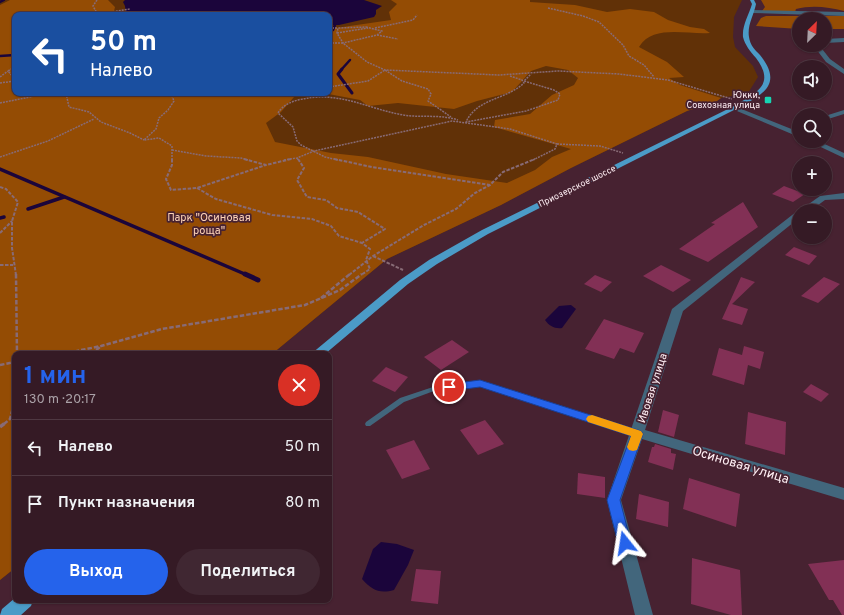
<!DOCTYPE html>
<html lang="ru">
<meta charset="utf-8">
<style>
body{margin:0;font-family:Overpass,sans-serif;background:#402732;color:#f1f3f6;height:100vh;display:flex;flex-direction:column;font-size:15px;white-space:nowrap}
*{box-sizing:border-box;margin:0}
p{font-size:13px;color:#aaa1a7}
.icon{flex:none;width:22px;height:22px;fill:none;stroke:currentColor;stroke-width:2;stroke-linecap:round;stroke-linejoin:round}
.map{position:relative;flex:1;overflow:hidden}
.details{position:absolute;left:12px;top:351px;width:320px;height:252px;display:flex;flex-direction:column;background:#351a25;border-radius:8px;box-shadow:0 1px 3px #0004,0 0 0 1px #4f3842}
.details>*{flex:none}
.top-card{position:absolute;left:12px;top:12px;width:320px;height:84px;border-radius:8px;box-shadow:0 1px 3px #0004,0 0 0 1px #4f3842;background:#1a4fa0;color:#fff;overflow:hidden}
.needle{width:26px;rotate:24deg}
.fabs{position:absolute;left:792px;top:12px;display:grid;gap:8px}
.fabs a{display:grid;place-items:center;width:40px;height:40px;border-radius:50%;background:#351a25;box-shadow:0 1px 3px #0004,0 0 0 1px #4f3842;font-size:20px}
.pin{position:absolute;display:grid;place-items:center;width:34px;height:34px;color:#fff;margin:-17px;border:2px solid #fff;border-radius:50%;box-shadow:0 1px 4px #0007}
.me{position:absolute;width:44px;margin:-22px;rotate:345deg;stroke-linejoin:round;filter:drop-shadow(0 0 3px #0008)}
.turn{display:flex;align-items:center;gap:14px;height:84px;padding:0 12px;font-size:18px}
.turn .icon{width:52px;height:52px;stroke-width:2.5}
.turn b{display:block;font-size:28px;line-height:34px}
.round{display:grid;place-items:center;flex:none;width:42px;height:42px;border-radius:21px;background:#402732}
.headline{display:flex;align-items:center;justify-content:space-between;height:68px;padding:0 12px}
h1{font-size:24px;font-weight:700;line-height:30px;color:#2563eb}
.action{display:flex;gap:8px;margin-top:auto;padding:8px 12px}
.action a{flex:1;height:46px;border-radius:24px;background:#2563eb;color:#fff;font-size:16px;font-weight:700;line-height:46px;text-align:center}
.action a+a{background:#402732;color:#f1f3f6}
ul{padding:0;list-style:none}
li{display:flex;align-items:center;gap:12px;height:56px;padding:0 12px;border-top:1px solid #4f3842}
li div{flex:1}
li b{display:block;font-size:15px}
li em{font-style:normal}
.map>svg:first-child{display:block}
.green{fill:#613107;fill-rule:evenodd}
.forest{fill:#944c04}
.water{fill:#1b053b}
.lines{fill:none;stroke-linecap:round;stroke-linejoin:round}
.stream-far3{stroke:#1b053b;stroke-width:2.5}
.stream-far2{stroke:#1b053b;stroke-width:3}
.stream-far1{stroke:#1b053b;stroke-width:3.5}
.stream{stroke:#1b053b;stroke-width:5}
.building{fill:#823055}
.path-far3{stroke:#886b76;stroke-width:1.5;stroke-dasharray:2 1;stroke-linecap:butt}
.path-far2{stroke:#886b76;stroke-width:2;stroke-dasharray:3.5 1.5;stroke-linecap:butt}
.path-far1{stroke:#886b76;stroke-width:2.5;stroke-dasharray:4.5 2;stroke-linecap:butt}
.path{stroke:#886b76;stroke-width:3.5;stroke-dasharray:5.5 2.5;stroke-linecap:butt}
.service{fill:#42667c;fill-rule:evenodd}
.minor{fill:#42667c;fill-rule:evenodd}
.primary{fill:#4b9bc7;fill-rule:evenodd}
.route{fill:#2563eb;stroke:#184099}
.slow{fill:#f59e0b}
.poi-dot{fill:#16d5b3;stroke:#472231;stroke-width:1.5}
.labels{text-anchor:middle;stroke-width:3.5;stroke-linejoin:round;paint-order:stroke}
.far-poi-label{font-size:9px;fill:#ffeff4;stroke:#472231;text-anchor:end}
.far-street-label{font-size:9px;fill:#ffeff4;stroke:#472231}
.park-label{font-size:11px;fill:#fed4b8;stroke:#472231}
.street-label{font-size:11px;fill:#ffeff4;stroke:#472231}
.near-street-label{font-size:13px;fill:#ffeff4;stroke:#472231}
</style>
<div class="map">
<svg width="844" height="615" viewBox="0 0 844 615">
<rect width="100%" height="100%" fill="#472231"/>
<!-- green -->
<path class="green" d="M0 0H742L734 17 733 37 735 47 753 66 758 77 748 93 721 98 717 101 687 111 571 168 501 205 387 259 272 354H15V568L0 580ZM15 15H329V93H15Z"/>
<!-- forest -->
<g class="forest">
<path d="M10 0H108L115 7 113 15H15V93H307L294 97 281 112 266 123 275 142 331 153 368 157 446 174 507 183 535 170 552 157 571 149 494 127 495 120 530 114 552 95 574 85 578 78 568 70 546 66 531 71 512 92 477 101 454 109 398 103 368 106 360 100 323 93H329V29L391 20 389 12 397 4 391 0H530V2L575 5 607 12 630 9 654 12 668 20 690 27 704 29 710 33C687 35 653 24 639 47L667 62 684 77 669 78 680 85 721 98 717 101 687 111 571 168 501 205 387 259 272 354H15V568L0 580V5Z"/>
<path d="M761 0H844V11C828 7 812 5 796 9L795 12 762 11 765 7Z"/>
<path d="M766 16H844V29H825V19H799V29L756 26 761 18Z"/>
</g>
<!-- water -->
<g class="water">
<path d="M125 0H364L382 6 376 10V14L374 17 339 25H329V15H126L125 6 123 2Z"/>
<path d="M571 305 576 309 562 328C555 329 549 326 545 320L559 306Z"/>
<path d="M381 542 397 544 414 550 408 565 394 590C379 594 372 590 362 579L373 549Z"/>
</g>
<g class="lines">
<!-- stream-far3 -->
<g class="stream-far3">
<path d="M0 2 4 0"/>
<path d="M329 31 333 30 335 25"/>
<path d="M0 56 15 55"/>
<path d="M341 70 350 60"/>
</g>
<!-- stream-far2 -->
<path class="stream-far2" d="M342 69 338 74 352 93"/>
<!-- stream-far1 -->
<g class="stream-far1">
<path d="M0 169 247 275"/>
<path d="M28 209 64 197"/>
<path d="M0 218 4 217"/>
</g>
<!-- stream -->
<path class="stream" d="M245 274 258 280"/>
</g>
<!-- building -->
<g class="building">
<path d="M784 186 805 194 793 202 772 194Z"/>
<path d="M743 202 758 227 708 262 679 249 715 224 711 223Z"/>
<path d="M794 247 817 256 809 265 785 255Z"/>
<path d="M661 265 691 280 673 292 643 276Z"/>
<path d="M595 275 612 282 601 292 584 284Z"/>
<path d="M741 277 755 282 732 304 748 309 742 325 722 319Z"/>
<path d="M824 277 840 284 818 303 801 296Z"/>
<path d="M604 319 644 333 634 353 620 348 614 359 585 349Z"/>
<path d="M452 340 469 352 441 370 424 357Z"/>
<path d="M744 346 764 352 760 369 748 365 744 385 712 375 719 348 742 355Z"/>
<path d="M386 367 408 377 395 392 372 381Z"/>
<path d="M811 384 829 394 821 402 803 392Z"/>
<path d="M663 410 679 415 674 437 658 432Z"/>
<path d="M748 412 786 422 785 455 745 444Z"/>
<path d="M485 420 504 444 478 455 460 430Z"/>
<path d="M414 440 430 469 402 479 386 450Z"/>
<path d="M655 444 671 449V453L676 454 673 470 648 462 652 447H654Z"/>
<path d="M578 473 605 477V498L577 494Z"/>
<path d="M689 478 740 494 736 527 683 509Z"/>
<path d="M639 494 669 502 668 527 636 519Z"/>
<path d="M692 558 740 570 742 615H731L691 604Z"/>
<path d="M844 560V615H842L833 600H829L808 564Z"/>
<path d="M416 569 441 571 438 604 411 601Z"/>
</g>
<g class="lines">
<!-- path-far3 -->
<g class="path-far3">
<path d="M97 0 93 6 98 15"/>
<path d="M548 8 583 16 599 22 623 45 629 56 644 65 654 77"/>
<path d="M98 14 130 9"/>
<path d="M366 27 382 31 377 35 343 43 337 33 338 28Z"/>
<path d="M329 28H338"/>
<path d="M375 28 413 20 417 15"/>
<path d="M337 33 368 28"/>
<path d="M377 35 398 39"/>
<path d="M329 43H343L367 62 385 70 499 75 558 71 619 74 668 80 732 99"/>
<path d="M15 67 8 71 15 79"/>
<path d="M510 76 522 80 524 83C506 100 477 98 466 122L526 111 558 100 560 94 554 90 524 81 531 74"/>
<path d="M0 77 8 71"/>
<path d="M0 83 15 81"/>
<path d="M329 87 368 81 385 70 402 81 428 89 431 94 428 101 451 117"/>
<path d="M66 93 69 107 89 112 101 122 130 133 144 140"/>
<path d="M0 103 50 93"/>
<path d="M557 144 600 146 623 153"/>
<path d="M172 150 206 156 241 158 248 160"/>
<path d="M0 157 48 141 94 119"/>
<path d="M297 158 298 160"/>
<path d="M172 160V146L159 138 144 140 156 129 159 118 168 110 174 101 172 96 174 93"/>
<path d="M284 160 297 158 314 151 452 121 510 129 557 144 555 149 533 160"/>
<path d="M338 160 325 157 301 145 297 141 293 127 278 113C282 106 290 102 298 100 338 90 365 108 403 115 422 118 440 114 458 120"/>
</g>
<!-- path-far2 -->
<g class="path-far2">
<path d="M172 159V165L166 179 171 190 197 188 266 165"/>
<path d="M244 159 266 165 291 159"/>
<path d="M298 159 304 168 297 180 307 197 326 200 337 208 358 212 385 229 362 243"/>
<path d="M334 159 372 167 490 185"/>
<path d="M0 187 6 189 18 202 12 221V248L16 275"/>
<path d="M197 188 216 199 272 215 312 219 331 226 339 236 362 243 370 249 366 260 370 269 361 275"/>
<path d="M0 233 12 221"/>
<path d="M373 256 403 270"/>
<path d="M0 265H13"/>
<path d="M349 275 373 256 424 225 456 209 475 193 490 185 503 172 535 159"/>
</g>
<!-- path-far1 -->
<g class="path-far1">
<path d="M16 274 17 354"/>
<path d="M321 298 350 274"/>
<path d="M62 354 101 346 162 329 305 305 340 290 362 274"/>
<path d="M91 354 100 347"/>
<path d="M0 365 15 362"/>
<path d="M10 419 15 415"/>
<path d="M4 424 10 419 15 400"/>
</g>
<!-- path -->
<path class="path" d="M0 427 5 423"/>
<!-- service -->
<path class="service" d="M480 382 638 431 639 433 638 435 636 436 480 386 434 391 404 402 370 426H366L365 424 366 422 400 398 433 387Z"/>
<!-- minor -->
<g class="minor">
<path d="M751 10 844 12V16L753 13 750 11Z"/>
<path d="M844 38V42L825 43V39Z"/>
<path d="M813 45H819L830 59 844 69V74L826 62Z"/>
<path d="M734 106 799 132V137L732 109V107Z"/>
<path d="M844 110V114L825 120V116Z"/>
<path d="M808 141H818L844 153V158Z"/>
<path d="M844 193V199L825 200 810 211H799L820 196Z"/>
<path d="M799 211V218L683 311 645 430 844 488V500L642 439 621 500 653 615H635L607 500 672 309 796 212Z"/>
</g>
<!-- primary -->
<g class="primary">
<path d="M750 0H754L756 4C754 15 747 25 749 37 750 45 755 50 760 55 784 85 762 95 736 109L488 234 437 264 408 284 325 354H311L400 280 429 260 482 230 732 107C754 94 777 86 756 58 750 51 745 45 743 37 742 25 749 15 752 4Z"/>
<path d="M15 598V600H33L31 606 21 615H0L2 609Z"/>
</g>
</g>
<!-- route -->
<path class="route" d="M480 380 641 431 643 434 620 500 631 543 629 547 625 549 620 547 618 543 607 500 631 436 480 387 449 391 445 390 444 387 445 385 449 384Z"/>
<!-- slow -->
<path class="slow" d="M592 415 641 431 643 434 637 450 633 451 629 450 627 447 631 436 588 422 586 419 588 416Z"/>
<!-- markers -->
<rect class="poi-dot" x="764" y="96" width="8" height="8" rx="2"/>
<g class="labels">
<!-- far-poi labels -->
<g class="far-poi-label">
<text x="760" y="98">Юкки,<tspan x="760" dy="10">Совхозная улица</tspan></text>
</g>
<!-- far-street labels -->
<g class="far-street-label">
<text transform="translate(577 186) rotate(-26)" y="3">Приозерское шоссе</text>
</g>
<!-- park labels -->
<g class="park-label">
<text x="209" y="221">Парк "Осиновая<tspan x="209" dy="13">роща"</tspan></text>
</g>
<!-- street labels -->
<g class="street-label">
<text transform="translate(652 388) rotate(-72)" y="4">Ивовая улица</text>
</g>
<!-- near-street labels -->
<g class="near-street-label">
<text transform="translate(741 464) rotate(17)" y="5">Осиновая улица</text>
</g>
</g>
</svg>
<div class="fabs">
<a><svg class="needle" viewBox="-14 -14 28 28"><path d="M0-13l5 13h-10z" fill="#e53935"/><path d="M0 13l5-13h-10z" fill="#aaa1a7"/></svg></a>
<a><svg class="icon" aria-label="sound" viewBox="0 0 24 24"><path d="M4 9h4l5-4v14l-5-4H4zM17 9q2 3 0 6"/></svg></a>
<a><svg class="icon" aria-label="search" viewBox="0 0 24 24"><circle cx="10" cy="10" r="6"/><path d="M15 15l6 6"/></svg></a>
<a>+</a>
<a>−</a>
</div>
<div class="pin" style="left:449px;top:387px;background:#d93025"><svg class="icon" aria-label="arrive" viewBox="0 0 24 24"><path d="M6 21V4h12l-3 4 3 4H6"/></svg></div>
<svg class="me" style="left:625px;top:543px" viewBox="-20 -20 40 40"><path d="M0-17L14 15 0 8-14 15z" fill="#2563eb" stroke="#fff" stroke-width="4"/></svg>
<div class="top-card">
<div class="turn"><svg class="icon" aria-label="left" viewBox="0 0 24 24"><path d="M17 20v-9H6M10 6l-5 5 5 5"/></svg><div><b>50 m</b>Налево</div></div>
</div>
<section class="details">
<div class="headline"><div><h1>1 мин</h1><p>130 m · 20:17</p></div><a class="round" style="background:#d93025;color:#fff"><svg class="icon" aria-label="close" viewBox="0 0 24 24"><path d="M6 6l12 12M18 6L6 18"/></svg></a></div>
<ul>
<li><svg class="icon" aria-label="left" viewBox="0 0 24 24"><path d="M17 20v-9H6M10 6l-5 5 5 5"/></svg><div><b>Налево</b></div><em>50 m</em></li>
<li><svg class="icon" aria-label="arrive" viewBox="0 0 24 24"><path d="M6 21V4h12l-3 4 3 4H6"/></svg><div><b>Пункт назначения</b></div><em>80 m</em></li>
</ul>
<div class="action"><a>Выход</a><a>Поделиться</a></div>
</section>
</div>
